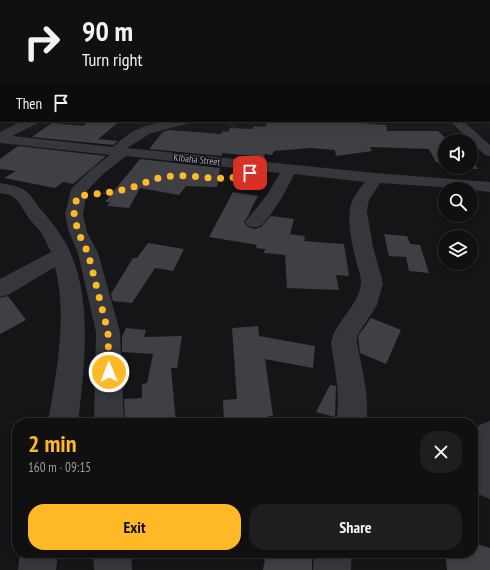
<!DOCTYPE html>
<meta charset="utf-8">
<style>
body{margin:0;font-family:"PT Sans Narrow",sans-serif;background:#1e1e1f;color:#f1f3f6;height:100vh;display:flex;flex-direction:column;font-size:15px;white-space:nowrap}
*{box-sizing:border-box;margin:0}
p{font-size:13px;color:#9c9d9f}
.icon{flex:none;width:22px;height:22px;fill:none;stroke:currentColor;stroke-width:2;stroke-linecap:round;stroke-linejoin:round}
.map{position:relative;flex:1;overflow:hidden}
.panel{position:absolute;left:12px;top:418px;width:466px;height:140px;display:flex;flex-direction:column;background:#101011;border-radius:16px;box-shadow:0 2px 6px #0003,0 0 0 1px #303031}
.panel>*{flex:none}
.guide{position:absolute;left:0px;top:0px;width:490px;height:122px;box-shadow:0 2px 6px #0003,0 0 0 1px #303031;background:#101011;color:#f1f3f6;overflow:hidden}
.buttons{position:absolute;left:438px;top:134px;display:grid;gap:8px}
.buttons a{display:grid;place-items:center;width:40px;height:40px;border-radius:50%;background:#101011;box-shadow:0 2px 6px #0003,0 0 0 1px #303031;font-size:20px}
.pin{position:absolute;display:grid;place-items:center;width:34px;height:34px;color:#fff;margin:-17px;border-radius:8px;box-shadow:0 2px 6px #0006}
.me{position:absolute;width:44px;margin:-22px;rotate:359deg;stroke-linejoin:round;filter:drop-shadow(0 0 3px #0008)}
.turn{display:flex;align-items:center;gap:14px;height:84px;padding:0 16px;font-size:18px}
.turn .icon{width:52px;height:52px;stroke-width:2.5}
.turn b{display:block;font-size:28px;line-height:34px}
.then{display:flex;align-items:center;height:38px;padding:0 16px;background:#0003;gap:8px;font-size:15px}
.round{display:grid;place-items:center;flex:none;width:42px;height:42px;border-radius:16px;background:#1e1e1f}
.head{display:flex;align-items:center;justify-content:space-between;height:68px;padding:0 16px}
h1{font-size:24px;font-weight:800;line-height:30px;color:#ffb826}
.primary-button{display:flex;gap:8px;margin-top:auto;padding:8px 16px}
.primary-button a{flex:1;height:46px;border-radius:16px;background:#ffb826;color:#111;font-size:16px;font-weight:800;line-height:46px;text-align:center}
.primary-button a+a{background:#1e1e1f;color:#f1f3f6}
.map>svg:first-child{display:block}
.building{fill:#3f4045}
.lines{fill:none;stroke-linecap:round;stroke-linejoin:round}
.path-far1{stroke:#3c3e44;stroke-width:1.5;stroke-dasharray:1 1.5;stroke-linecap:butt}
.path{stroke:#3c3e44;stroke-width:2;stroke-dasharray:1.5 2;stroke-linecap:butt}
.minor{fill:#36373d;fill-rule:evenodd}
.route{stroke:#ffb826;stroke-width:7;stroke-dasharray:0 12.6}
.labels{text-anchor:middle;stroke-width:3;stroke-linejoin:round;paint-order:stroke}
.far-street-label{font-size:10px;fill:#a6abb9;stroke:#101012}
</style>
<div class="map">
<svg width="490" height="570" viewBox="0 0 490 570">
<rect width="100%" height="100%" fill="#151517"/>
<!-- building -->
<g class="building">
<path d="M89 121H120L98 139 118 141 113 145 32 137 52 123 83 126Z"/>
<path d="M268 121H362V123L386 125 387 131H438L445 138H455L457 141H445V167H471V159L478 169 443 167 440 163 436 162 429 149 370 147 372 151 336 156 335 150 311 148 274 151 272 155 265 154 264 157 222 153V156L149 149 163 132 169 130 221 134 223 131 228 132 230 128 252 129 254 126 265 127Z"/>
<path d="M18 146 106 156 73 184 63 182 55 188 4 178 16 171 0 169V159Z"/>
<path d="M140 159 220 168 217 187 186 186 179 195 140 188 129 208 107 206 110 202H105Z"/>
<path d="M233 192 258 196 249 213H250L244 222 248 227 255 229 261 227 271 216 294 219 290 234 305 236 304 241 344 244 349 276 336 275 339 290 287 288 285 255 264 253 265 249 256 248 257 245 209 237Z"/>
<path d="M384 234 407 236 410 244 420 245 429 273 409 271 406 257 389 256Z"/>
<path d="M148 243 184 249 173 271 155 268 132 303 113 301 111 294 133 258H137Z"/>
<path d="M8 296 26 320 0 334V298Z"/>
<path d="M371 318 401 330 386 364 360 353 358 336Z"/>
<path d="M258 326 259 336 315 346 313 368 265 359 273 416H268V423H224L223 400 237 399 232 328Z"/>
<path d="M126 328 146 330 144 337 182 336 177 368H171L176 423H125L124 399 142 398V384L147 383 153 354 122 352V337Z"/>
<path d="M330 385 336 386 335 417 316 412Z"/>
<path d="M473 543 490 548V570H447L445 553H473Z"/>
<path d="M266 553H312V570H263Z"/>
</g>
<g class="lines">
<!-- path-far1 -->
<path class="path-far1" d="M229 121V124L236 129 229 148"/>
<!-- path -->
<path class="path" d="M100 194 126 189 164 177H200"/>
<!-- minor -->
<g class="minor">
<rect x="0" y="66" width="1" height="6"/>
<rect x="489" y="69" width="1" height="6"/>
<rect x="0" y="85" width="1" height="6"/>
<rect x="489" y="89" width="1" height="7"/>
<path d="M22 121H38L36 124 12 136 113 147C137 124 157 121 188 121L186 124 151 133 127 148 375 173 490 182V192L471 190V189L380 183 369 200 367 212 373 247 383 283 377 305 357 336V343C362 370 370 395 366 423H336C341 396 335 370 331 343 335 321 358 307 361 284 362 277 357 267 356 260 352 244 345 214 353 199 356 193 361 187 365 182L294 174C289 186 270 220 260 226 256 228 252 227 248 226L245 222 267 195 280 173 126 156 103 174 87 191 83 214 87 232 98 253 120 332 124 423H94L96 332 78 253 69 232 65 214 71 190 73 187 93 168 110 155 0 143V132Z"/>
<path d="M450 121H463L490 145V156L485 155Z"/>
<path d="M0 183C9 185 22 186 28 193 34 198 37 206 43 212 54 225 63 236 70 252 93 302 84 370 78 423H48C56 373 68 317 55 267L8 295 0 297V279L51 252 41 232 30 220 17 200 10 195 0 193Z"/>
<path d="M490 421V499L478 494 473 481V436L479 425Z"/>
<path d="M20 553H58L56 570H18Z"/>
<path d="M93 553H131L132 570H94Z"/>
<path d="M314 553H352L351 570H313Z"/>
</g>
</g>
<!-- sky -->
<linearGradient id="sky" x2="0" y2="1"><stop stop-color="#0c0c0d"/><stop offset="0.44" stop-color="#353b47"/><stop offset="1" stop-color="#353b47" stop-opacity="0"/></linearGradient>
<rect width="490" height="141" fill="url(#sky)"/>
<g class="lines">
<!-- route -->
<path class="route" d="M109 372 108 332 88 253 78 232 74 214 77 196C94 194 110 193 126 189 139 186 151 179 164 177 194 172 220 185 250 173"/>
</g>
<g class="labels">
<!-- far-street labels -->
<g class="far-street-label">
<text transform="translate(197 159) rotate(6)" y="4">KIbaha Street</text>
</g>
</g>
</svg>
<div class="buttons">
<a><svg class="icon" aria-label="sound" viewBox="0 0 24 24"><path d="M4 9h4l5-4v14l-5-4H4zM17 9q2 3 0 6"/></svg></a>
<a><svg class="icon" aria-label="search" viewBox="0 0 24 24"><circle cx="10" cy="10" r="6"/><path d="M15 15l6 6"/></svg></a>
<a><svg class="icon" aria-label="layers" viewBox="0 0 24 24"><path d="M12 4l9 5-9 5-9-5zM3 14l9 5 9-5"/></svg></a>
</div>
<div class="pin" style="left:250px;top:173px;background:#d93025"><svg class="icon" aria-label="arrive" viewBox="0 0 24 24"><path d="M6 21V4h12l-3 4 3 4H6"/></svg></div>
<svg class="me" style="left:109px;top:372px" viewBox="-20 -20 40 40"><circle r="17" fill="#ffb826" stroke="#fff" stroke-width="3"/><path d="M0-11L8 9 0 5-8 9z" fill="#fff"/></svg>
<div class="guide">
<div class="turn"><svg class="icon" aria-label="right" viewBox="0 0 24 24"><path d="M7 20v-9h11M14 6l5 5-5 5"/></svg><div><b>90 m</b>Turn right</div></div>
<div class="then">Then<svg class="icon" aria-label="arrive" viewBox="0 0 24 24"><path d="M6 21V4h12l-3 4 3 4H6"/></svg></div>
</div>
<section class="panel">
<div class="head"><div><h1>2 min</h1><p>160 m · 09:15</p></div><a class="round"><svg class="icon" aria-label="close" viewBox="0 0 24 24"><path d="M6 6l12 12M18 6L6 18"/></svg></a></div>
<div class="primary-button"><a>Exit</a><a>Share</a></div>
</section>
</div>
